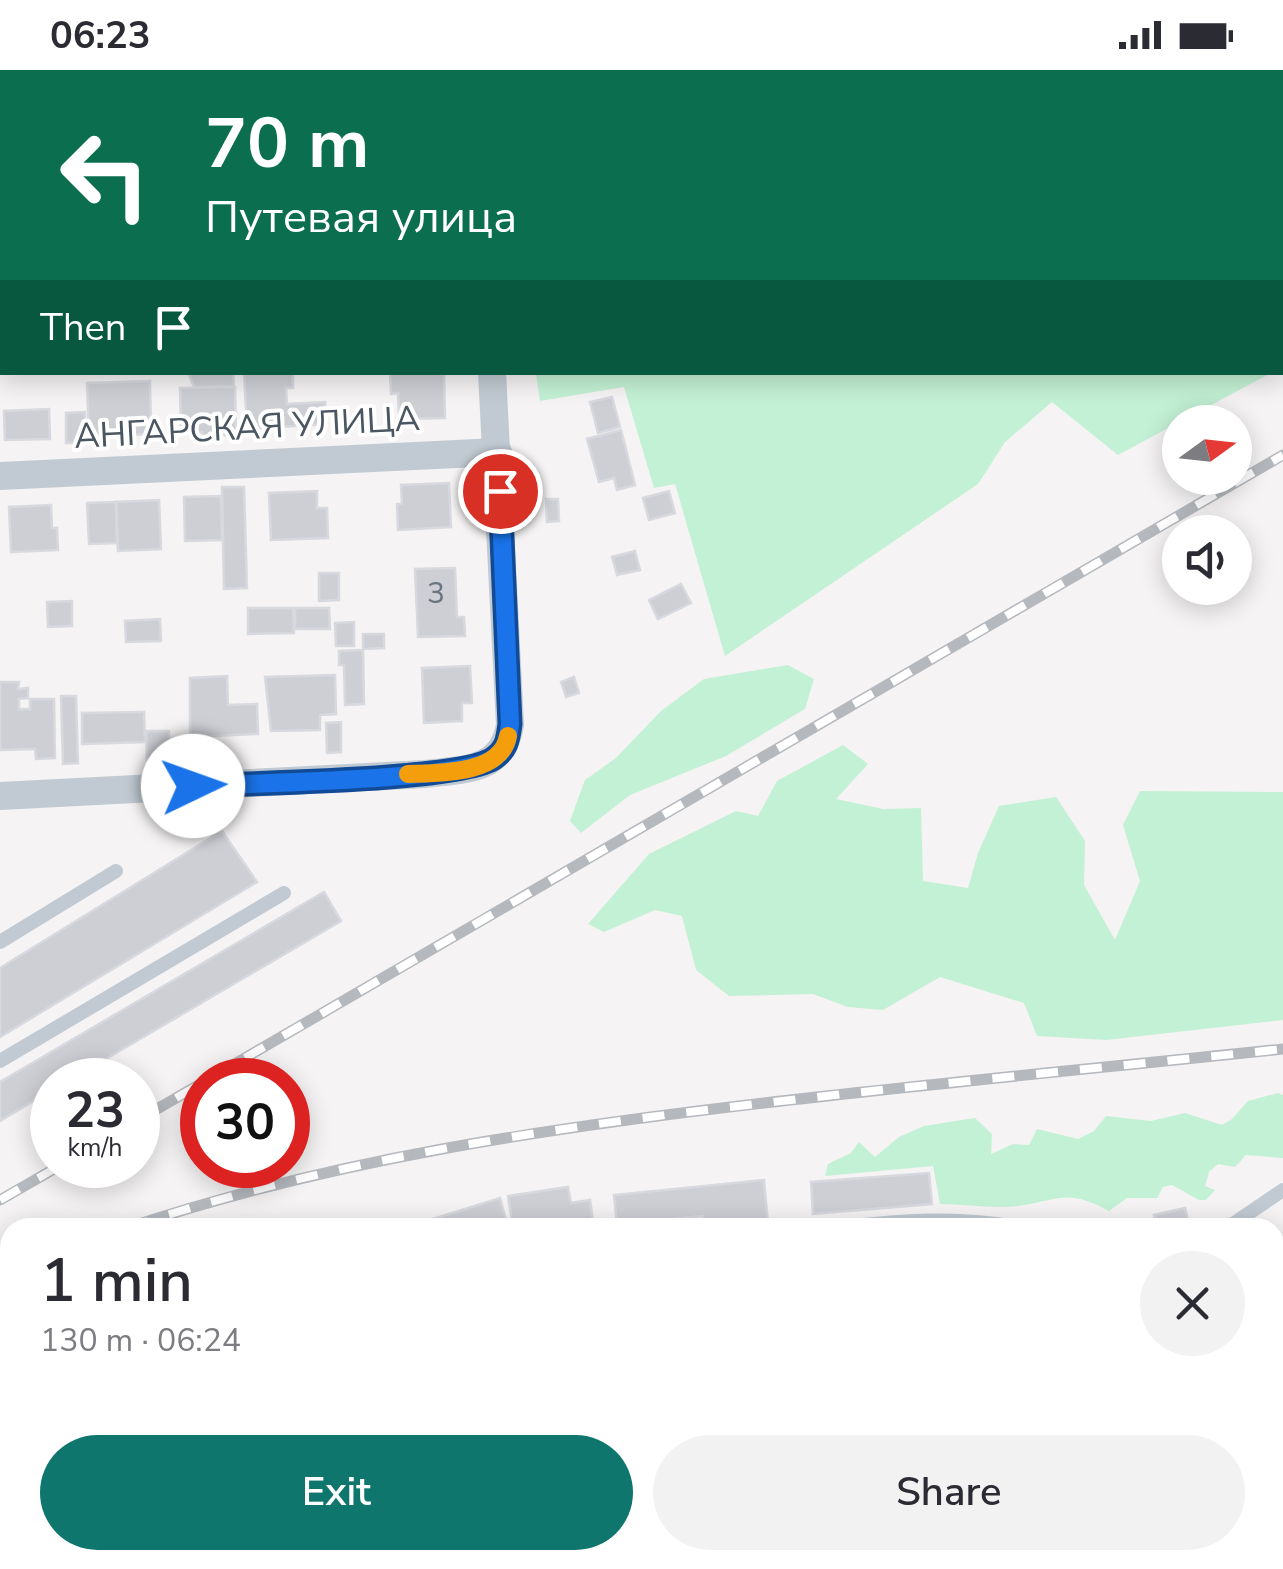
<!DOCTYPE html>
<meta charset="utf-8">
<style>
body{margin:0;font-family:"Nunito Sans",sans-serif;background:#f2f2f3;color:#2b2b33;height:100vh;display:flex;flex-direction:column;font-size:38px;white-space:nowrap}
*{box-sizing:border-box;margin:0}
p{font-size:32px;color:#7c7c81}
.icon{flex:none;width:55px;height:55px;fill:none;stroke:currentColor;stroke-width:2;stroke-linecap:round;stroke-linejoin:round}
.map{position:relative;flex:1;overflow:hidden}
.drawer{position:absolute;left:0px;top:1148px;width:1285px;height:352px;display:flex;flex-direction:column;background:#fff;border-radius:30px 30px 0 0;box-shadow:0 5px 25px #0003}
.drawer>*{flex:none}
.hud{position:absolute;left:0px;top:0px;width:1285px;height:305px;box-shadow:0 5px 25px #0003;background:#0b6e4f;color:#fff;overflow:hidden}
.needle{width:65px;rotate:75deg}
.buttons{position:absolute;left:1162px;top:335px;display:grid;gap:20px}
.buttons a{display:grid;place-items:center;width:90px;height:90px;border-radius:50%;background:#fff;box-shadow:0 5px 25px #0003;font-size:50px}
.speed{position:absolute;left:30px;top:988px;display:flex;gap:20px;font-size:50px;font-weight:700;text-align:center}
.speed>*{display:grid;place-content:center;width:130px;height:130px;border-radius:50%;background:#fff;box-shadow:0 5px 25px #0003;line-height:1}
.speed small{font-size:25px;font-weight:400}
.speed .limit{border:15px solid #d22;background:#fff;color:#111}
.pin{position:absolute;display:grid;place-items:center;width:85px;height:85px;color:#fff;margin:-42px;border:5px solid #fff;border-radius:50%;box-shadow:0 2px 10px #0007}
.me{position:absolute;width:110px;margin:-55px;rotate:87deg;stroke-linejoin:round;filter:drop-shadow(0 0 8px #0008)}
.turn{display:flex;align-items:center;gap:35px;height:210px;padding:0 40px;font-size:45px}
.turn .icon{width:130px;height:130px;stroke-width:2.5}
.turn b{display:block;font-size:70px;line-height:85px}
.then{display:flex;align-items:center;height:95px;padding:0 40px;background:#0003;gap:20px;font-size:38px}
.round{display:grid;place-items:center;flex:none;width:105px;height:105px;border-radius:52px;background:#f2f2f3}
.summary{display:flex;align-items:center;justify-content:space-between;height:170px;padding:0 40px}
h1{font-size:60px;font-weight:600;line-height:75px}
.primary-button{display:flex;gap:20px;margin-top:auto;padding:20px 40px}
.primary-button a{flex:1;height:115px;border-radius:60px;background:#0f766e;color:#fff;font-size:40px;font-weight:600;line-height:115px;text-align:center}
.primary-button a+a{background:#f2f2f3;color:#2b2b33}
.status{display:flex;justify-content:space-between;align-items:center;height:70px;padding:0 50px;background:#fff;direction:ltr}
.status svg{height:28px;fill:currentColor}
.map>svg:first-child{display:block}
.green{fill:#c3f1d5}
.building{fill:#cdcfd5;stroke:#d7d9de;stroke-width:2.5}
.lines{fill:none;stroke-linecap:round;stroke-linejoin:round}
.service{stroke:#c1cad2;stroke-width:14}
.minor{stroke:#c1cad2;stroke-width:28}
.rail-casing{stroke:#b5b8bd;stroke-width:11}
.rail{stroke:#fff;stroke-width:8;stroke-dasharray:22;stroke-linecap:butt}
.route-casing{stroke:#114b97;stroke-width:25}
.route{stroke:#1a73e8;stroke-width:18}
.slow{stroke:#f59e0b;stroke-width:18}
.labels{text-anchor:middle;stroke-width:8;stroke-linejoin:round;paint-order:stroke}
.number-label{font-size:30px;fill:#6b747e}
.street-label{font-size:35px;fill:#4a5661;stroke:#fff}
</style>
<div class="status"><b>06:23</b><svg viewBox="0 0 49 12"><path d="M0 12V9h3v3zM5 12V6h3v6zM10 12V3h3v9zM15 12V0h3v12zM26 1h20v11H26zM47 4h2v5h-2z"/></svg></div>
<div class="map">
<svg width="1283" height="1499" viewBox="0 0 1283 1499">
<rect width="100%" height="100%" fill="#f5f3f3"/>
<!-- green -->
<g class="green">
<path d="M507 0H1283V296L1282 2Z"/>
<path d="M536 303V302L1271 303 1118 385 1052 332 1005 372 978 414 725 586 675 414 654 418 624 317 540 331Z"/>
<path d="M788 595 814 609 805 639 726 686 630 725 581 763 570 751 585 710 616 688 661 641 704 609Z"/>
<path d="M843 675 868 694 836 729 883 739 921 738 923 811 968 818 978 783 999 736 1056 727 1085 771 1084 815 1115 870 1140 811 1123 755 1140 721 1283 722V950L1106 970 1037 966 1024 933 940 907 883 940 848 937 813 924 729 926 696 900 682 846 655 840 604 862 588 854 649 784 736 741 758 746 777 711Z"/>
<path d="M1278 1023 1283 1025V1088L1246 1085 1235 1097 1218 1094 1209 1102 1205 1116 1215 1120 1206 1130H1199L1172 1115 1163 1117 1157 1128H1127L1109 1141C1067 1118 1060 1130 1018 1136 993 1139 965 1134 940 1134L933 1096 825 1106 828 1094 851 1083 859 1072 875 1087 899 1067 924 1056 975 1048 992 1064 991 1084 1013 1074 1029 1075 1037 1059 1078 1069 1094 1061 1106 1046 1151 1051 1185 1043 1222 1055 1232 1049 1248 1031Z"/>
<path d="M1283 1285V1347L1275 1351V1298Z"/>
<path d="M707 1490H927L904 1499H689L700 1491Z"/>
</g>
<!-- building -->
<g class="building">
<path d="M0 0H40V2H2L0 26Z"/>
<rect x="110" y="0" width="45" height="2"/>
<rect x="236" y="0" width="38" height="2"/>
<rect x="396" y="0" width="43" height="2"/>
<path d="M2 128V167L0 168V129Z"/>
<path d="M188 302H233L234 316 194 317Z"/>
<path d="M244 302H293V318H286L287 334 325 332 326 354 247 359Z"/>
<path d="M444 302 445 348 399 349 398 323 391 324 390 303Z"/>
<path d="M150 311 151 364 89 366 87 313Z"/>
<path d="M235 317 236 365 202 366V362H181L180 318Z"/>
<path d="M612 327 620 357 598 363 590 332Z"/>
<path d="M49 339 50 369 5 370 4 341Z"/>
<path d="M85 342 86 373H66V343Z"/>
<path d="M621 360 635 415 617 420 614 408 599 412 587 369Z"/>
<path d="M449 413 451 457 398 460 397 434H402L401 415Z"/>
<path d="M222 417H244L247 518 224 519Z"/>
<path d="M317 421V438H327L328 468 271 470 269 423Z"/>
<path d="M669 421 675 443 649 450 643 428Z"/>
<path d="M221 426 222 470 185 471 184 427Z"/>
<path d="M546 429H558L559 451 547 452Z"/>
<path d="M159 430 161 479 118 481 116 432Z"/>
<path d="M116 432 117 473 89 474 87 433Z"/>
<path d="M51 435 52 458H57L58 480 11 482 9 437Z"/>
<path d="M635 481 640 500 617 505 612 487Z"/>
<path d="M455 498 457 547H464L465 566 418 567 415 499Z"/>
<path d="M319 503H339V530L319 531Z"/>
<path d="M681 514 691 533 658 549 649 530Z"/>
<path d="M72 531V556L48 557 47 532Z"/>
<path d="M248 538H293L294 563 248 564Z"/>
<path d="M295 538H329L330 559H295Z"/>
<path d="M160 549 161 571 126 572 125 551Z"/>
<path d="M354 552V576H336L335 553Z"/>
<path d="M363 564H384V578L363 579Z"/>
<path d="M363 580 364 634 345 635 344 595H339V581Z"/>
<path d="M470 596 472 633H462V651L424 653 422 598Z"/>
<path d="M335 605 336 644 320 645V660L271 661 265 607Z"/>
<path d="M227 606 228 635 257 634 258 664 190 667V608Z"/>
<path d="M574 607 579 623 566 627 561 612Z"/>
<path d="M0 612H19L18 619 28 618V628L19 629V639H30V629H54L55 688 36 689 35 679 0 680Z"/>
<path d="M61 626H76L78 693 63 694Z"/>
<path d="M144 642 145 672 82 674V643Z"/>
<path d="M341 652V682L327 683 326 653Z"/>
<path d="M146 661H169V691H147Z"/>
<path d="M222 761 257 812 0 967V898Z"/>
<path d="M324 822 341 851 70 1010H52V1020L0 1051V1012Z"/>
<path d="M929 1103 932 1134 813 1144 811 1112Z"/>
<path d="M764 1110 768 1153 704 1158 703 1146 617 1155 614 1125Z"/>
<path d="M568 1117 571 1133 590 1130 594 1157 513 1158 508 1126Z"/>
<path d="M500 1128 507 1154 495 1158H404Z"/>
<path d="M1185 1138 1190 1158H1157L1154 1145Z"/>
<path d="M10 1281V1309L0 1313V1285Z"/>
<path d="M1283 1392V1452L1275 1455V1395Z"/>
<path d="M10 1413V1445L0 1449V1418Z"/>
<path d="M10 1477V1490H52L32 1499H0V1482Z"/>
<path d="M94 1490H219L223 1498 73 1499Z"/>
<path d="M595 1490H611L612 1499H544Z"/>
</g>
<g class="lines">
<!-- service -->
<g class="service">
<path d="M0 872 116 801"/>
<path d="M0 991 284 823"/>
<path d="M839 1158C899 1150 961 1146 1022 1158"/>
<path d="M1227 1158 1283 1120"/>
<path d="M0 1466 10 1462"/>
<path d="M353 1490 357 1499"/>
<path d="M271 1499 287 1490"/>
<path d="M369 1499 389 1490"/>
</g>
<!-- minor -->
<g class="minor">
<path d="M464 2V0"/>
<path d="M0 76H2"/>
<path d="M0 406 498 382"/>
<path d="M0 726 425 704C465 699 502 702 510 655L492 302"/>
<path d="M0 1379 10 1375"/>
</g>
<!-- rail casing -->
<g class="rail-casing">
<g id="rail">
<path d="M207 1010 1283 385"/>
<path d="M138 1050 202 1013"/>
<path d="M0 1130 61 1095"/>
<path d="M127 1158C333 1089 549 1058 764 1033 937 1013 1110 997 1283 979"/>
<path d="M0 1202 10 1198"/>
<path d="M1275 1366 1283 1363"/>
<path d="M949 1499 970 1490"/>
</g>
</g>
<!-- rail -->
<use href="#rail" class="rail"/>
</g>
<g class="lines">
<!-- route casing -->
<g class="route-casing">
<path id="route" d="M193 716C245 713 463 711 494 688 507 679 508 669 510 654L500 421"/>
</g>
<!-- route -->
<use href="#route" class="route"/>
<!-- slow -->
<path class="slow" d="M408 704C438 703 501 705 508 666"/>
</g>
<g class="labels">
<!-- number labels -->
<g class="number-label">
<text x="436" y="533">3</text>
</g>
<!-- street labels -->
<g class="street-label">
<text transform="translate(247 357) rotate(-3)" y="12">АНГАРСКАЯ УЛИЦА</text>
</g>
</g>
</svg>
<div class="buttons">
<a><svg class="needle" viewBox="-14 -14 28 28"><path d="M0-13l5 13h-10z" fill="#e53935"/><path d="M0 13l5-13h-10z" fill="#7c7c81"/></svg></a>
<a><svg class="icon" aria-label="sound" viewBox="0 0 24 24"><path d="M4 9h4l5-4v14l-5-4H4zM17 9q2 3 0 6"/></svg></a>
</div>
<div class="speed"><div>23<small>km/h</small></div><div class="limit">30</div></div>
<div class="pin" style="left:500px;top:421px;background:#d93025"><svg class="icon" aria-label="arrive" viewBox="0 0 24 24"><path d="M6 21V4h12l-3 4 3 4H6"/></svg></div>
<svg class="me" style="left:193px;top:716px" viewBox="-20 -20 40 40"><circle r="19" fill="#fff"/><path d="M0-13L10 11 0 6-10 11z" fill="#1a73e8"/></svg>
<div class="hud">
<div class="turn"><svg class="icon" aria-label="left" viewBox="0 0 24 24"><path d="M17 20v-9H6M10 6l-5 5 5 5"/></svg><div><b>70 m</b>Путевая улица</div></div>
<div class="then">Then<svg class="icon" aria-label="arrive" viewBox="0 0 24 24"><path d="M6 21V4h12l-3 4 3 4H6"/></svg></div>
</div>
<section class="drawer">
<div class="summary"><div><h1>1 min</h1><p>130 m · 06:24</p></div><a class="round"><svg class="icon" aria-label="close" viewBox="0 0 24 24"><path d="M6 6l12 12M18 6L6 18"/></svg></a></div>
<div class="primary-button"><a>Exit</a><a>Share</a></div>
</section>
</div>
